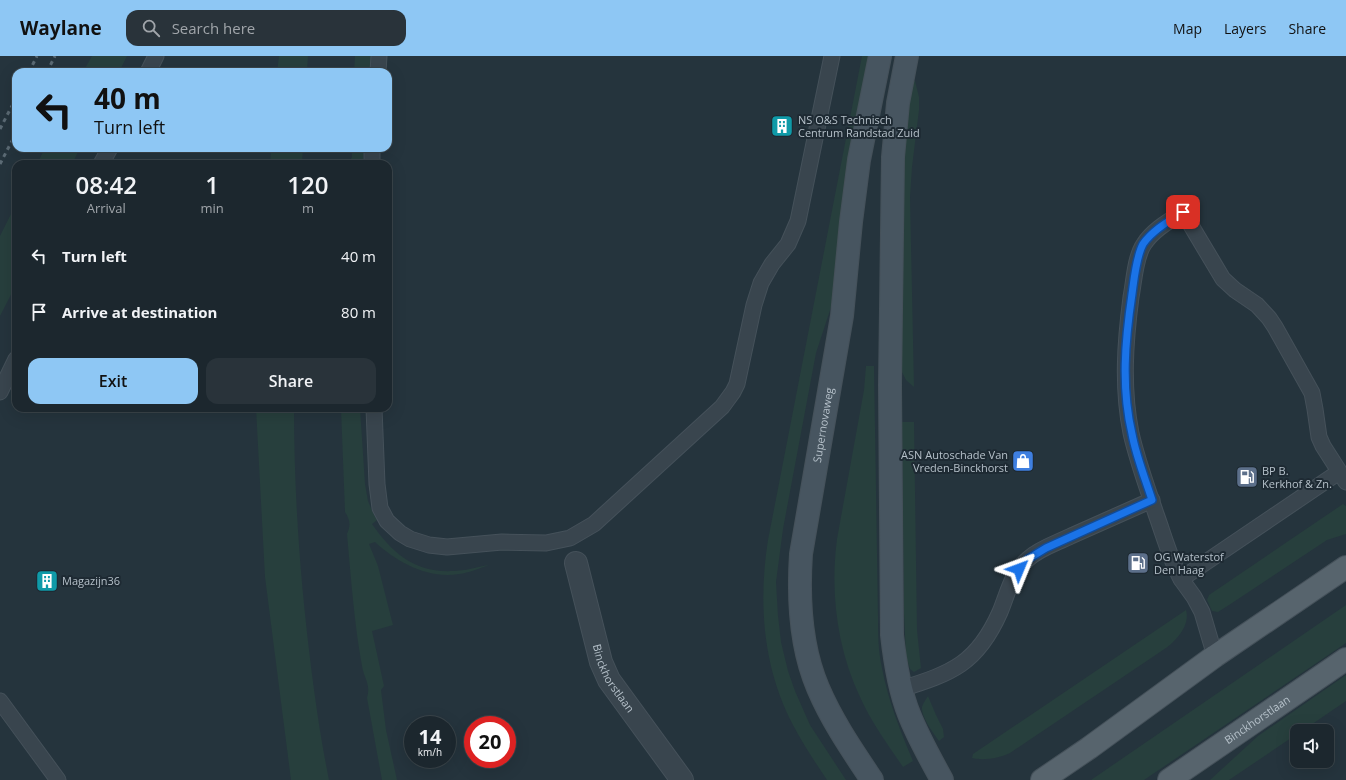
<!DOCTYPE html>
<style>
body{margin:0;font-family:"Open Sans",sans-serif;background:#29333a;color:#f1f3f6;height:100vh;display:flex;flex-direction:column;font-size:15px;white-space:nowrap}
*{box-sizing:border-box;margin:0}
p{font-size:13px;color:#a0a5aa}
.icon{flex:none;width:22px;height:22px;fill:none;stroke:currentColor;stroke-width:2;stroke-linecap:round;stroke-linejoin:round}
.map{position:relative;flex:1;overflow:hidden}
.side{position:absolute;left:12px;top:104px;width:380px;height:252px;display:flex;flex-direction:column;background:#1c272e;border-radius:12px;box-shadow:0 4px 16px #0002,0 0 0 1px #3a444a}
.side>*{flex:none}
.guide{position:absolute;left:12px;top:12px;width:380px;height:84px;border-radius:12px;box-shadow:0 4px 16px #0002,0 0 0 1px #3a444a;background:#8ec7f4;color:#111;overflow:hidden}
.controls{position:absolute;left:1290px;top:668px;display:grid;gap:8px}
.controls a{display:grid;place-items:center;width:44px;height:44px;border-radius:8px;background:#1c272e;box-shadow:0 4px 16px #0002,0 0 0 1px #3a444a;font-size:20px}
.speed{position:absolute;left:404px;top:660px;display:flex;gap:8px;font-size:20px;font-weight:700;text-align:center}
.speed>*{display:grid;place-content:center;width:52px;height:52px;border-radius:50%;background:#1c272e;box-shadow:0 4px 16px #0002,0 0 0 1px #3a444a;line-height:1}
.speed small{font-size:10px;font-weight:400}
.speed .limit{border:6px solid #d22;background:#fff;color:#111}
.pin{position:absolute;display:grid;place-items:center;width:34px;height:34px;color:#fff;margin:-17px;border-radius:8px;box-shadow:0 2px 6px #0006}
.me{position:absolute;width:44px;margin:-22px;rotate:46deg;stroke-linejoin:round;filter:drop-shadow(0 0 3px #0008)}
.turn{display:flex;align-items:center;gap:14px;height:84px;padding:0 16px;font-size:18px}
.turn .icon{width:52px;height:52px;stroke-width:2.5}
.turn b{display:block;font-size:28px;line-height:34px}
.eta{display:flex;justify-content:space-evenly;align-items:center;height:68px;text-align:center}
.eta b{font-size:24px;font-weight:600;line-height:28px}
.action{display:flex;gap:8px;margin-top:auto;padding:8px 16px}
.action a{flex:1;height:46px;border-radius:12px;background:#8ec7f4;color:#111;font-size:16px;font-weight:600;line-height:46px;text-align:center}
.action a+a{background:#29333a;color:#f1f3f6}
ul{padding:0;list-style:none}
li{display:flex;align-items:center;gap:12px;height:56px;padding:0 16px}
li div{flex:1}
li b{display:block;font-size:15px}
li em{font-style:normal}
header{display:flex;align-items:center;gap:24px;box-sizing:border-box;height:56px;padding:0 20px;background:#8ec7f4;color:#111}
header strong{font-size:19px}
nav{display:flex;gap:22px;margin-inline-start:auto;font-size:14px}
.search{width:280px;height:36px;background:#29333a;display:flex;align-items:center;gap:10px;box-sizing:border-box;padding:0 14px;border-radius:12px;color:#a0a5aa;font-size:15px}
.map>svg:first-child{display:block}
.green{fill:#273f3d}
.lines{fill:none;stroke-linecap:round;stroke-linejoin:round}
.service-casing{stroke:#45515a;stroke-width:17}
.minor-casing{stroke:#45515a;stroke-width:24}
.secondary-casing{stroke:#45515a;stroke-width:24}
.primary-casing{stroke:#45515a;stroke-width:24}
.service{stroke:#39454e;stroke-width:15}
.minor{stroke:#39454e;stroke-width:22}
.secondary{stroke:#475560;stroke-width:22}
.primary{stroke:#57646d;stroke-width:22}
.rail{stroke:#5b6a74;stroke-width:3;stroke-dasharray:4 4;stroke-linecap:butt}
.route-casing{stroke:#114b97;stroke-width:10}
.route{stroke:#1a73e8;stroke-width:7}
.labels{text-anchor:middle;stroke-width:4;stroke-linejoin:round;paint-order:stroke}
.poi-label{font-size:11px;fill:#b5c0c9;stroke:#1e2a33;text-anchor:start}
.street-label{font-size:11px;fill:#b5c0c9;stroke:#1e2a33}
</style>
<header>
<strong>Waylane</strong>
<div class="search"><svg class="icon" aria-label="search" viewBox="0 0 24 24"><circle cx="10" cy="10" r="6"/><path d="M15 15l6 6"/></svg>Search here</div>
<nav><a>Map</a><a>Layers</a><a>Share</a></nav>
</header>
<div class="map">
<svg width="1346" height="724" viewBox="0 0 1346 724">
<rect width="100%" height="100%" fill="#25343d"/>
<!-- green -->
<g class="green">
<path d="M92 0H127L119 16H83Z"/>
<path d="M279 0H308L307 16H277Z"/>
<path d="M355 0H371L370 16H354Z"/>
<path d="M862 0H873L833 245 816 297 783 473 776 526 778 560 781 586 788 615 795 635 810 669 846 724H827C815 706 803 688 793 669 763 612 758 547 768 484Z"/>
<path d="M913 25H915L919 41V54L912 111 910 141 914 331 906 324 901 314 904 71Z"/>
<path d="M45 92H80L72 108H37Z"/>
<path d="M271 92H303L302 108H270Z"/>
<path d="M352 92H364L363 108H348L352 101Z"/>
<path d="M16 148V229L0 260V180Z"/>
<path d="M866 310H874L878 560C878 577 878 594 882 612 888 644 900 674 913 705L903 711C888 689 871 666 860 641 837 592 830 536 837 483L864 334Z"/>
<path d="M256 352H294C294 421 298 490 305 558 311 614 318 670 329 724H291L265 521Z"/>
<path d="M341 352H360L365 428 368 445 373 457 377 464 372 468C392 497 415 517 453 515 465 515 477 511 489 509 480 512 469 517 459 518 428 523 398 507 375 486L369 488 378 510 393 569 372 575 384 630 381 634 386 674 397 724H382L367 642C371 627 364 623 362 610 354 566 351 522 347 478 351 469 350 464 345 456Z"/>
<path d="M902 366H914L917 574 921 612 914 616 910 613 906 600 904 558Z"/>
<path d="M1343 448 1346 450V478L1327 484 1229 549 1218 556 1212 555 1207 544 1209 539Z"/>
<path d="M1346 549V587L1144 724H1091Z"/>
<path d="M1186 554C1191 570 1174 587 1163 594L1010 697C1000 702 983 705 972 702L973 698Z"/>
<path d="M1346 619V645L1302 675H1297V678L1229 724H1210L1258 680Z"/>
<path d="M928 640 936 659 943 673 944 681 939 685C934 678 921 661 922 651 923 647 926 643 928 640Z"/>
</g>
<g class="lines">
<!-- service casing -->
<g class="service-casing">
<g id="service">
<path d="M148 16 156 0"/>
<path d="M378 16 379 0"/>
<path d="M101 108 110 92"/>
<path d="M372 108V92"/>
<path d="M0 336 16 303"/>
<path d="M374 352 377 428 380 452 387 465 400 477 410 483 429 489 447 491 502 486 546 487 570 482 594 468 722 351 733 336 737 328 754 249 761 227 772 208 788 188 798 165 832 0"/>
<path d="M1339 416 1181 523C1170 503 1164 480 1156 458 1147 431 1137 404 1131 377 1122 332 1125 287 1131 241 1134 226 1135 201 1144 188 1153 174 1169 165 1183 156L1223 223 1235 234 1257 249 1269 262 1275 271 1312 337 1315 353 1319 381 1323 390 1346 426"/>
<path d="M1181 523 1194 541 1202 556 1215 600"/>
<path d="M901 633C952 617 977 608 1000 556 1008 537 1011 518 1028 503 1040 492 1057 487 1071 480 1098 468 1125 456 1152 444"/>
<path d="M0 645 58 724"/>
</g>
</g>
<!-- minor casing -->
<g class="minor-casing">
<g id="minor">
<path id="s1" d="M576 507 601 606 609 624 682 724"/>
</g>
</g>
<!-- secondary casing -->
<g class="secondary-casing">
<g id="secondary">
<path d="M907 0 898 47 893 101 890 329 892 579C895 606 899 633 909 658 918 681 930 702 942 724"/>
<path id="s2" d="M872 724C852 694 832 665 818 632 800 590 798 543 801 498L842 260 851 166 859 104 880 0"/>
</g>
</g>
<!-- primary casing -->
<g class="primary-casing">
<g id="primary">
<path d="M1042 724 1089 692 1215 600 1346 511"/>
<path id="s3" d="M1169 724 1346 603"/>
</g>
</g>
<!-- service -->
<use href="#service" class="service"/>
<!-- minor -->
<use href="#minor" class="minor"/>
<!-- secondary -->
<use href="#secondary" class="secondary"/>
<!-- primary -->
<use href="#primary" class="primary"/>
<!-- rail -->
<g class="rail">
<path d="M29 16 37 0"/>
<path d="M47 16 55 0"/>
<path d="M0 73 16 42"/>
<path d="M0 108 16 77"/>
</g>
</g>
<g class="lines">
<!-- route casing -->
<g class="route-casing">
<path id="route" d="M1019 513 1028 503 1046 492 1152 444C1145 422 1136 400 1132 378 1121 331 1125 285 1132 238 1134 224 1136 201 1143 188 1153 174 1169 165 1183 156"/>
</g>
<!-- route -->
<use href="#route" class="route"/>
</g>
<!-- icons -->
<defs>
<g id="building-square" transform="scale(1.15)"><rect x="-9" y="-9" width="18" height="18" rx="4" fill="#0f9aa8" stroke="#1e2a33"/><path d="M-4-6H4V6H1V3H-1V6H-4ZM-2.5-4.3h1.7v1.8h-1.7ZM.8-4.3h1.7v1.8H.8ZM-2.5-1h1.7V.8h-1.7ZM.8-1h1.7V.8H.8Z" fill="#fff"/></g>
<g id="shop-square" transform="scale(1.15)"><rect x="-9" y="-9" width="18" height="18" rx="4" fill="#3f7fe0" stroke="#1e2a33"/><path d="M-5-2.5h2.3a2.7 3.5 0 0 1 5.4 0H5L5.5 6h-11ZM-1.5-2.5h3a1.5 2.3 0 0 0-3 0Z" fill="#fff"/></g>
<g id="fuel-square" transform="scale(1.15)"><rect x="-9" y="-9" width="18" height="18" rx="4" fill="#5c6f8a" stroke="#1e2a33"/><path d="M-5.5-6h7V0h2V4h1.3V-2.5L3-4.5l.8-.8L6-3V5H2.5V1h-1V6h-7ZM-4.2-4.7v3.2H.2V-4.7Z" fill="#fff"/></g>
</defs>
<g fill-rule="evenodd">
<use href="#building-square" x="782" y="70"/>
<use href="#shop-square" x="1023" y="405"/>
<use href="#fuel-square" x="1247" y="421"/>
<use href="#fuel-square" x="1138" y="507"/>
<use href="#building-square" x="47" y="525"/>
</g>
<g class="labels">
<!-- poi labels -->
<g class="poi-label">
<text x="798" y="68">NS O&amp;S Technisch<tspan x="798" dy="13">Centrum Randstad Zuid</tspan></text>
<text x="1008" y="403" text-anchor="end">ASN Autoschade Van<tspan x="1008" dy="13">Vreden-Binckhorst</tspan></text>
<text x="1262" y="419">BP B.<tspan x="1262" dy="13">Kerkhof &amp; Zn.</tspan></text>
<text x="1154" y="505">OG Waterstof<tspan x="1154" dy="13">Den Haag</tspan></text>
<text x="62" y="529">Magazijn36</text>
</g>
<!-- street labels -->
<g class="street-label">
<text dy="4" stroke="none"><textPath href="#s2" startOffset="374">Supernovaweg</textPath></text>
<text dy="4" stroke="none"><textPath href="#s1" startOffset="122">Binckhorstlaan</textPath></text>
<text dy="4" stroke="none"><textPath href="#s3" startOffset="107">Binckhorstlaan</textPath></text>
</g>
</g>
</svg>
<div class="controls">
<a><svg class="icon" aria-label="sound" viewBox="0 0 24 24"><path d="M4 9h4l5-4v14l-5-4H4zM17 9q2 3 0 6"/></svg></a>
</div>
<div class="speed"><div>14<small>km/h</small></div><div class="limit">20</div></div>
<div class="pin" style="left:1183px;top:156px;background:#d93025"><svg class="icon" aria-label="arrive" viewBox="0 0 24 24"><path d="M6 21V4h12l-3 4 3 4H6"/></svg></div>
<svg class="me" style="left:1019px;top:513px" viewBox="-20 -20 40 40"><path d="M0-17L14 15 0 8-14 15z" fill="#1a73e8" stroke="#fff" stroke-width="4"/></svg>
<div class="guide">
<div class="turn"><svg class="icon" aria-label="left" viewBox="0 0 24 24"><path d="M17 20v-9H6M10 6l-5 5 5 5"/></svg><div><b>40 m</b>Turn left</div></div>
</div>
<section class="side">
<div class="eta">
<div><b>08:42</b><p>Arrival</p></div>
<div><b>1</b><p>min</p></div>
<div><b>120</b><p>m</p></div>
</div>
<ul>
<li><svg class="icon" aria-label="left" viewBox="0 0 24 24"><path d="M17 20v-9H6M10 6l-5 5 5 5"/></svg><div><b>Turn left</b></div><em>40 m</em></li>
<li><svg class="icon" aria-label="arrive" viewBox="0 0 24 24"><path d="M6 21V4h12l-3 4 3 4H6"/></svg><div><b>Arrive at destination</b></div><em>80 m</em></li>
</ul>
<div class="action"><a>Exit</a><a>Share</a></div>
</section>
</div>
